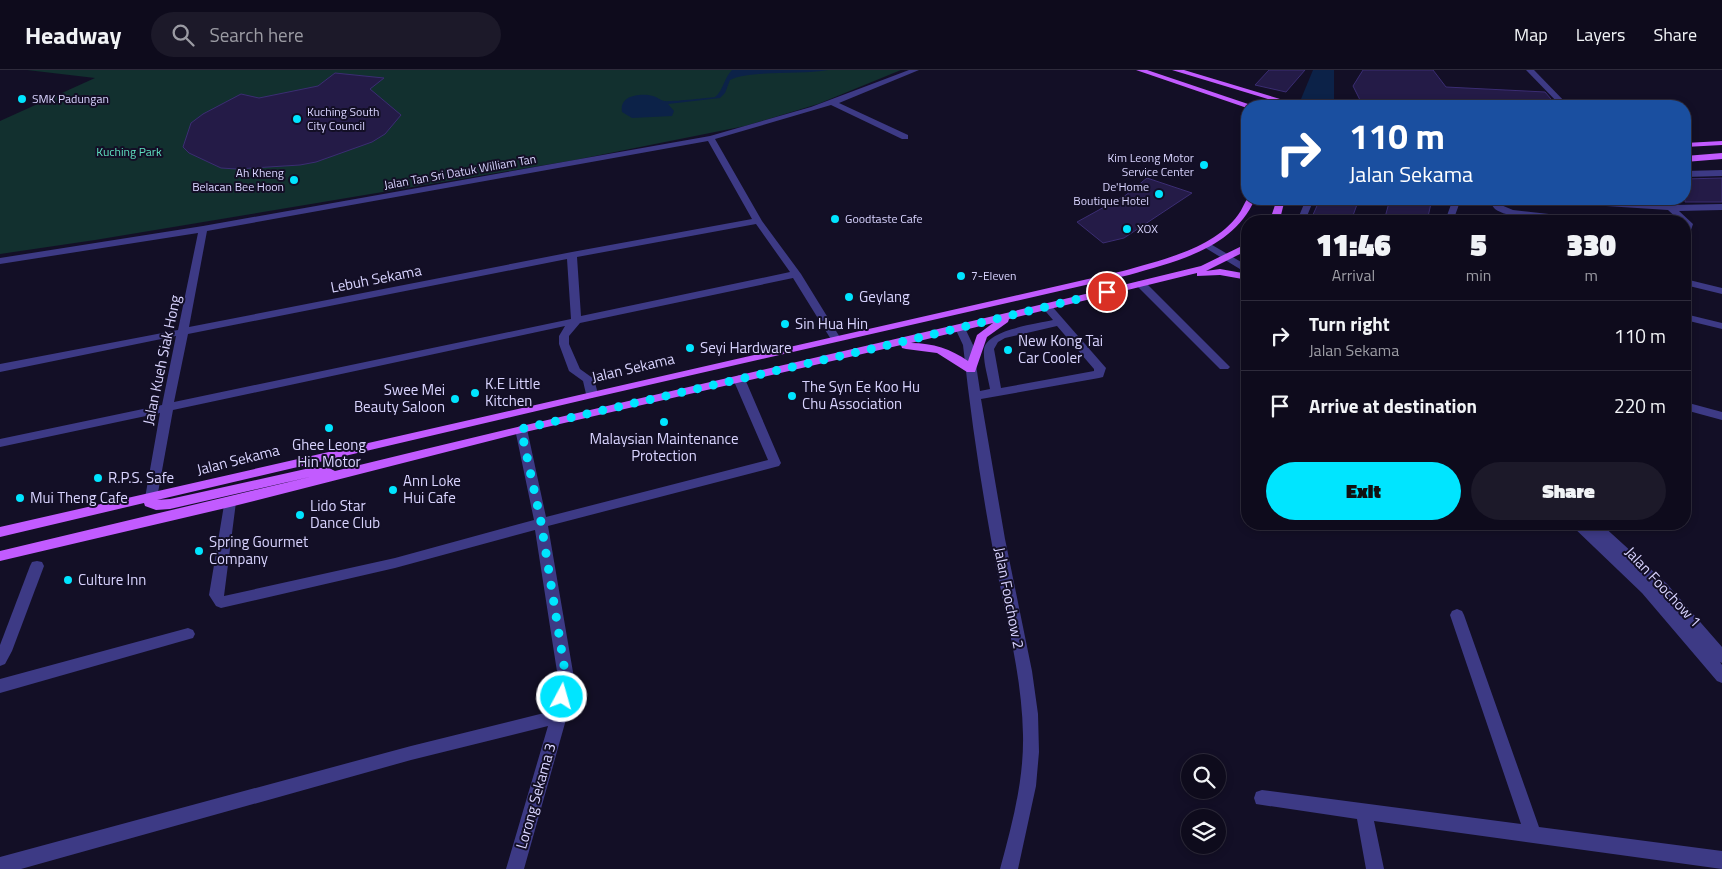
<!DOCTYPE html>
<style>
body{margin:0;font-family:"Titillium Web",sans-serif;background:#1c1929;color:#f1f3f6;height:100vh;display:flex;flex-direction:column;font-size:19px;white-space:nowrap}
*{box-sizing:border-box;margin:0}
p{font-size:16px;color:#9b9ba3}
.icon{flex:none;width:28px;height:28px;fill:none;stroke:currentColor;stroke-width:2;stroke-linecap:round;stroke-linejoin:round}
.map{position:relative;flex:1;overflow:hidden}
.panel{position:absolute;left:1241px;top:145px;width:450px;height:315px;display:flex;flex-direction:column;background:#0e0b1c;border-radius:20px;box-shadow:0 2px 8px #0003,0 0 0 1px #2e2b3b}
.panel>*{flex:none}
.hud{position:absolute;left:1241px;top:30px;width:450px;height:105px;border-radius:20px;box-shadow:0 2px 8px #0003,0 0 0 1px #2e2b3b;background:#1a4fa0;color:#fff;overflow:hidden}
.fabs{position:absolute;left:1181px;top:684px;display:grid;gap:10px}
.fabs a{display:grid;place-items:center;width:45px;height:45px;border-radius:50%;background:#0e0b1c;box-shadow:0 2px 8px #0003,0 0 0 1px #2e2b3b;font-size:25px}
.pin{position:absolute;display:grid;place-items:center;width:42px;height:42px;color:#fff;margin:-21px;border:2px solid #fff;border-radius:50%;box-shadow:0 1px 5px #0007}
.me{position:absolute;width:55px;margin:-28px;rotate:6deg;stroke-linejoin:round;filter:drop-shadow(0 0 4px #0008)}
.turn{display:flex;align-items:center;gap:18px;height:105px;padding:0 25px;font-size:22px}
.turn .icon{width:65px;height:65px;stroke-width:2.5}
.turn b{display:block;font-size:35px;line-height:42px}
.eta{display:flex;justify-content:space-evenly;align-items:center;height:85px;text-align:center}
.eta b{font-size:30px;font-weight:800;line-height:35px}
.button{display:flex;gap:10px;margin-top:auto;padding:10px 25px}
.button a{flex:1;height:58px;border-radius:30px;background:#00e5ff;color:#111;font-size:20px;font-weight:800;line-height:58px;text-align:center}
.button a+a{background:#1c1929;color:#f1f3f6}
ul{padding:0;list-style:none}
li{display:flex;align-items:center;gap:15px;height:70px;padding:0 25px;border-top:1px solid #2e2b3b}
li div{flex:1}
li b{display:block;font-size:19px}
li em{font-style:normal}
header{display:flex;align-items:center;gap:30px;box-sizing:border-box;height:70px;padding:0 25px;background:#0e0b1c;border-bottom:1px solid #2e2b3b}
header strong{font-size:24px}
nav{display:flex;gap:28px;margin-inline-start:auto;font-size:18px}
.search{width:350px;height:45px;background:#1c1929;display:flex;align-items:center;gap:12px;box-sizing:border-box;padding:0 18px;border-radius:28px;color:#9b9ba3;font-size:19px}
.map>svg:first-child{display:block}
.green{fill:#12302f}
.water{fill:#0c2248}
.building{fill:#241b47;stroke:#3b2d73}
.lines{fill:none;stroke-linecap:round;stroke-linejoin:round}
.minor{fill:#3d3a85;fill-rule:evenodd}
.major{fill:#c25bff;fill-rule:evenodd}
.route{stroke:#00e5ff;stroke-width:9;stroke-dasharray:0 16.2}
.poi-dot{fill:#00e5ff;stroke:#130f26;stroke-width:2}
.labels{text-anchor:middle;stroke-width:4;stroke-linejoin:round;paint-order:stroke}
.far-poi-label{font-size:12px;fill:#d9d4ff;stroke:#130f26;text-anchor:start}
.far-park-label{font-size:12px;fill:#5fe0c0;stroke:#130f26}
.far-street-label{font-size:12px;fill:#d9d4ff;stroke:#130f26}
.street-label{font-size:15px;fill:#d9d4ff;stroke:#130f26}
.poi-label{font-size:15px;fill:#d9d4ff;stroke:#130f26;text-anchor:start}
</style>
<header>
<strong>Headway</strong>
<div class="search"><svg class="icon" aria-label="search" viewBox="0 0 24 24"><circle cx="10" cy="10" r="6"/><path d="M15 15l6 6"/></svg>Search here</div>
<nav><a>Map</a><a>Layers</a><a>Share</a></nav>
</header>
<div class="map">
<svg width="1722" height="799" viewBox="0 0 1722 799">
<rect width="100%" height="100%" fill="#130f26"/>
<!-- green -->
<path class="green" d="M27 0H901L818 34 745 56 575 90 95 170 0 184V51L95 8Z"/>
<!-- water -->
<g class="water">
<path d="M732 0H828C802 5 748 0 730 10L725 23 720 28 668 34 674 41 672 46 632 48 622 42C619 25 641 23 653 26 657 27 660 30 664 31 670 32 707 28 715 27 723 21 724 8 732 0Z"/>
<path d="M1313 0H1334V35L1301 29Z"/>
</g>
<!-- building -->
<g class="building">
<path d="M1269 0H1305L1286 22 1255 15Z"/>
<path d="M1363 0H1433L1446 17 1545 22 1557 36H1493L1360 30 1353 16Z"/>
<path d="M335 3 384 8 370 19 401 45 385 64 372 72 316 92 300 95 237 99 221 98 189 83 183 77 191 53 203 44 241 24 259 28 318 16Z"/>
<path d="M1147 108 1192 123 1124 168 1103 173 1077 152 1126 125Z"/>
<path d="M1722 108V132H1685V109Z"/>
<path d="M1320 129H1359L1351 151H1328L1312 147Z"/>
<path d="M1390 129H1432L1427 151H1384Z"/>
</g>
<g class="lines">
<!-- minor -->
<g class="minor">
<path d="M909 0H919L839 33 908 65V69H902L831 35 715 69 762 151 801 204 841 269 840 271H832L793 208 580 253 569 266V274L580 299 594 309 598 324 592 328 586 324 583 311 569 301 559 274V266L565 256 173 340 157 428 156 431H146L145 428 160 343 0 377V369L162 335 176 266 0 302V294L178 260 198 163 0 194V188L203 156 710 66 811 37ZM708 71 752 149 572 182 189 257 207 161ZM756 154 790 202 581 246 577 187ZM567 189 571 249 174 332 188 264Z"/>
<path d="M1526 0H1534L1569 36H1561Z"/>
<path d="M1722 100V106L1685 107V101Z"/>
<path d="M1306 129H1314L1305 151H1297Z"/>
<path d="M1453 129H1461L1453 151H1445Z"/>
<path d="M1489 129H1497L1501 135 1513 140 1585 148 1590 151C1571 152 1508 150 1495 139 1492 136 1490 131 1489 129Z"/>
<path d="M1540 129H1579L1664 135 1668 132 1674 135 1722 134V140L1679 141 1693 154 1691 160 1685 162V151H1680L1668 140 1544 132Z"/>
<path d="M1207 172 1248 196V204L1204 177 1202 175Z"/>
<path d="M1685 209 1722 218V224L1685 215Z"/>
<path d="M1141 211 1145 212 1230 297 1228 299H1220L1137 216V212Z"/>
<path d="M1046 233 1050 234 1106 298 1103 307 1099 308 981 329 1005 469 1032 601 1038 644 1039 682 1036 716 1018 799H1000C1012 755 1024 710 1023 665 1022 607 1007 552 996 496 982 423 971 349 963 275L955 258 960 255 964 256 973 275 980 321 990 319C988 307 983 292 984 280 985 260 1036 254 1053 250L1041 236ZM1057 256 1094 299V301L1001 318 994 279 998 272 1005 268Z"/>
<path d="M1685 244 1722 253V259L1685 250Z"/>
<path d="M739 305 745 309 781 393 779 396 548 456 574 608 567 646 524 799H506L548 656 411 690 21 799H0V787L411 676 552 641 558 608 535 460 395 498 221 538 216 536 209 525 225 429H235L236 432 224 526 395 488 534 450 515 359 521 355 527 359 546 447 768 390 733 309Z"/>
<path d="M1685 332 1722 342V350L1685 340Z"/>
<path d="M1570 454H1585L1587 456V454H1601L1667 514 1722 577V593L1720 592 1722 595V613L1717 611 1642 523Z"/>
<path d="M37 491 42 492 44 496 12 581 5 594 0 596V575L30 496 32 492Z"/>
<path d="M1457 539 1462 541 1464 545 1539 757 1722 781V799L1374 751 1384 799H1366L1357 749 1256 734 1254 728 1256 722 1262 720 1521 754 1450 545 1452 541Z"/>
<path d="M188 558 193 560 195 564 193 568 0 623V609Z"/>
</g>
<!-- major -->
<g class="major">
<path d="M1136 0H1147L1254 36 1247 38Z"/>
<path d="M1172 0H1184L1303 36H1291Z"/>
<path d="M1722 71V75L1685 77V73Z"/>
<path d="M1722 83V89L1685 92V86Z"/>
<path d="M1248 128 1255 129C1233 179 1177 191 1129 205L592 328 157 430 170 429 310 398H329L335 401C623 330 913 267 1201 196L1248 173V180L1206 201 1220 199 1248 204V210L1220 205 1197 206V203L1009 249 1008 252 987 267 975 302H967L937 283 906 279 902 278 901 275 521 363 230 437 0 491V481L314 406 170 439 156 440 145 436 144 433 0 467V457L1123 201C1161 190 1213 179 1238 145 1242 140 1244 133 1248 128ZM993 253 977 265 968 291C951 279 933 273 911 273Z"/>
<path d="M1277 129H1285L1281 145 1276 151H1267L1272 144Z"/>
</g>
</g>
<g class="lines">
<!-- route -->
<path class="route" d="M562 627 566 608 541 452 521 359 893 274 1107 222"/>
</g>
<!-- markers -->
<g class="poi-dot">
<circle cx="22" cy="29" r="5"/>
<circle cx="297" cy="49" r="5"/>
<circle cx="1204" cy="95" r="5"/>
<circle cx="294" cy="110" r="5"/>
<circle cx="1159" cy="124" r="5"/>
<circle cx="835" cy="149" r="5"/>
<circle cx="1127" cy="159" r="5"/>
<circle cx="961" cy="206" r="5"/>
<circle cx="849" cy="227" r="5"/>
<circle cx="785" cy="254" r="5"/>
<circle cx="690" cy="278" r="5"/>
<circle cx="1008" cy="280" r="5"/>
<circle cx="475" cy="323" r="5"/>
<circle cx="792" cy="326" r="5"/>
<circle cx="455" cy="329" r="5"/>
<circle cx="664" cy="352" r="5"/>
<circle cx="329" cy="358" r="5"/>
<circle cx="98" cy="408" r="5"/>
<circle cx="393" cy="420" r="5"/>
<circle cx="20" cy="428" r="5"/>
<circle cx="300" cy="445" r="5"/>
<circle cx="199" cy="481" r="5"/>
<circle cx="68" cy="510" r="5"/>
</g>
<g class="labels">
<!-- far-poi labels -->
<g class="far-poi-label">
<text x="32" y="33">SMK Padungan</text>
<text x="307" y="46">Kuching South<tspan x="307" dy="14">City Council</tspan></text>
<text x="1194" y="92" text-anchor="end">Kim Leong Motor<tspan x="1194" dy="14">Service Center</tspan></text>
<text x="284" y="107" text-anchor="end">Ah Kheng<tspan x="284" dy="14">Belacan Bee Hoon</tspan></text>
<text x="1149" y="121" text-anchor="end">De'Home<tspan x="1149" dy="14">Boutique Hotel</tspan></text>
<text x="845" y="153">Goodtaste Cafe</text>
<text x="1137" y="163">XOX</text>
<text x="971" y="210">7-Eleven</text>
</g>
<!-- far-park labels -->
<g class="far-park-label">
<text x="129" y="86">Kuching Park</text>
</g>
<!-- far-street labels -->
<g class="far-street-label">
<text transform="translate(460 102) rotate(-10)" y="4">Jalan Tan Sri Datuk William Tan</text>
</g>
<!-- street labels -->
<g class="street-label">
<text transform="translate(376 209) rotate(-11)" y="5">Lebuh Sekama</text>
<text transform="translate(162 290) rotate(-78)" y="5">Jalan Kueh Siak Hong</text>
<text transform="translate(633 298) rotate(-13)" y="5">Jalan Sekama</text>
<text transform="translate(238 390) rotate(-14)" y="5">Jalan Sekama</text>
<text transform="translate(1663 517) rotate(47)" y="5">Jalan Foochow 1</text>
<text transform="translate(1009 528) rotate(79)" y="5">Jalan Foochow 2</text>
<text transform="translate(536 726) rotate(-74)" y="5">Lorong Sekama 3</text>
</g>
<!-- poi labels -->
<g class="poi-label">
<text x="859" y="232">Geylang</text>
<text x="795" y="259">Sin Hua Hin</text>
<text x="1018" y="276">New Kong Tai<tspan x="1018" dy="17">Car Cooler</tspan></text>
<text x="700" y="283">Seyi Hardware</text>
<text x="485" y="319">K.E Little<tspan x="485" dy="17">Kitchen</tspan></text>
<text x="802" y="322">The Syn Ee Koo Hu<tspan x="802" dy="17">Chu Association</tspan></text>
<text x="445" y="325" text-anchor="end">Swee Mei<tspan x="445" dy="17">Beauty Saloon</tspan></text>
<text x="664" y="374" text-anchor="middle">Malaysian Maintenance<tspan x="664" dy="17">Protection</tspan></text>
<text x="329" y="380" text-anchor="middle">Ghee Leong<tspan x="329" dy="17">Hin Motor</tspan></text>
<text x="108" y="413">R.P.S. Safe</text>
<text x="403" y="416">Ann Loke<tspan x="403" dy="17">Hui Cafe</tspan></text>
<text x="30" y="433">Mui Theng Cafe</text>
<text x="310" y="441">Lido Star<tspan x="310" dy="17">Dance Club</tspan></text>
<text x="209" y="477">Spring Gourmet<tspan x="209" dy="17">Company</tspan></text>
<text x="78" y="515">Culture Inn</text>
</g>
</g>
</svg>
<div class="fabs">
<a><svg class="icon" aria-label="search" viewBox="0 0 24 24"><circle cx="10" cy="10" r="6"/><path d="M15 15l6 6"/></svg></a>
<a><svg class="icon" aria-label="layers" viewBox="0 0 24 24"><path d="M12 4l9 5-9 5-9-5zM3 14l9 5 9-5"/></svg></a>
</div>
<div class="pin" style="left:1107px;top:222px;background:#d93025"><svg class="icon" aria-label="arrive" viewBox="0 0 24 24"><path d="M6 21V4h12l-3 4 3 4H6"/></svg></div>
<svg class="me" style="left:562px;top:627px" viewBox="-20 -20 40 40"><circle r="17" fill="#00e5ff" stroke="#fff" stroke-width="3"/><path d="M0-11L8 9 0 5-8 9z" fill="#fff"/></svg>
<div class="hud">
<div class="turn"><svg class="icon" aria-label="right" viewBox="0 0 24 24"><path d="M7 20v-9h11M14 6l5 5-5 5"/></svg><div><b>110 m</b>Jalan Sekama</div></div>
</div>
<section class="panel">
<div class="eta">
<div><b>11:46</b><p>Arrival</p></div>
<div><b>5</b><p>min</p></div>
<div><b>330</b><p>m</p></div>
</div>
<ul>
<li><svg class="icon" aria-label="right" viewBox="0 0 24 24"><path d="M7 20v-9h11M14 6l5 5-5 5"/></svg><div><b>Turn right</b><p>Jalan Sekama</p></div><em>110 m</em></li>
<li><svg class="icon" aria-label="arrive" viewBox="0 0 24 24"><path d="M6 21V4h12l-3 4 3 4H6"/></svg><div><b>Arrive at destination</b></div><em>220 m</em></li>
</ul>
<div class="button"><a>Exit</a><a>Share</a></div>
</section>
</div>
